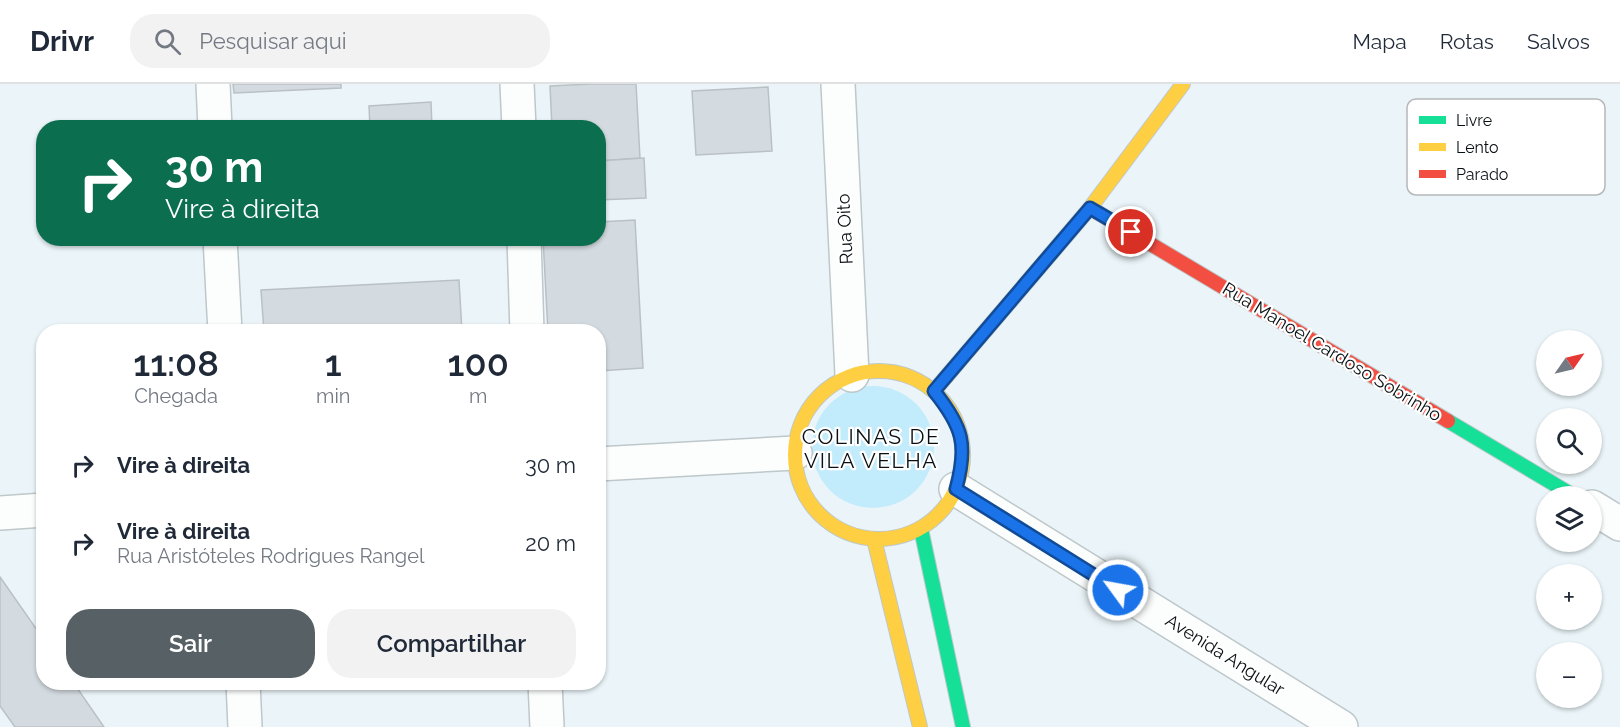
<!DOCTYPE html>
<html lang="pt">
<meta charset="utf-8">
<style>
body{margin:0;font-family:Raleway,sans-serif;background:#f2f2f3;color:#1f2937;height:100vh;display:flex;flex-direction:column;font-size:22px;white-space:nowrap}
*{box-sizing:border-box;margin:0}
p{font-size:20px;color:#747a83}
.icon{flex:none;width:33px;height:33px;fill:none;stroke:currentColor;stroke-width:2;stroke-linecap:round;stroke-linejoin:round}
.map{position:relative;flex:1;overflow:hidden}
.sheet{position:absolute;left:36px;top:240px;width:570px;height:366px;display:flex;flex-direction:column;background:#fff;border-radius:24px;box-shadow:0 2px 4px #0004}
.sheet>*{flex:none}
.guide{position:absolute;left:36px;top:36px;width:570px;height:126px;border-radius:24px;box-shadow:0 2px 4px #0004;background:#0b6e4f;color:#fff;overflow:hidden}
.needle{width:39px;rotate:56deg}
.tools{position:absolute;left:1536px;top:246px;display:grid;gap:12px}
.tools a{display:grid;place-items:center;width:66px;height:66px;border-radius:50%;background:#fff;box-shadow:0 2px 4px #0004;font-size:30px}
.pin{position:absolute;display:grid;place-items:center;width:51px;height:51px;color:#fff;margin:-26px;border:3px solid #fff;border-radius:50%;box-shadow:0 2px 6px #0007}
.me{position:absolute;width:66px;margin:-33px;rotate:302deg;stroke-linejoin:round;filter:drop-shadow(0 0 4px #0008)}
.turn{display:flex;align-items:center;gap:21px;height:126px;padding:0 30px;font-size:27px}
.turn .icon{width:78px;height:78px;stroke-width:2.5}
.turn b{display:block;font-size:42px;line-height:51px}
.eta{display:flex;justify-content:space-evenly;align-items:center;height:102px;text-align:center}
.eta b{font-size:36px;font-weight:600;line-height:42px}
.action{display:flex;gap:12px;margin-top:auto;padding:12px 30px}
.action a{flex:1;height:69px;border-radius:24px;background:#576064;color:#fff;font-size:24px;font-weight:600;line-height:69px;text-align:center}
.action a+a{background:#f2f2f3;color:#1f2937}
ul{padding:0;list-style:none}
li{display:flex;align-items:center;gap:18px;height:78px;padding:0 30px}
li div{flex:1}
li b{display:block;font-size:22px}
li em{font-style:normal}
header{display:flex;align-items:center;gap:36px;box-sizing:border-box;height:84px;padding:0 30px;background:#fff;border-bottom:2px solid #e0e1e3}
header strong{font-size:28px}
nav{display:flex;gap:33px;margin-inline-start:auto;font-size:21px}
.search{width:420px;height:54px;background:#f2f2f3;display:flex;align-items:center;gap:15px;box-sizing:border-box;padding:0 21px;border-radius:24px;color:#747a83;font-size:22px}
.map>svg:first-child{display:block}
.green{fill:#c2ecfc}
.building{fill:#d4dbe0;stroke:#bac1c5;stroke-width:1.5}
.lines{fill:none;stroke-linecap:round;stroke-linejoin:round}
.street-casing{stroke:#bec7ca;stroke-width:36}
.fast-casing{stroke:#bec7ca;stroke-width:16}
.slow-casing{stroke:#bec7ca;stroke-width:16}
.jam-casing{stroke:#bec7ca;stroke-width:16}
.street{stroke:#fcfefe;stroke-width:33}
.fast{stroke:#16e098;stroke-width:14}
.slow{stroke:#ffcf43;stroke-width:14}
.jam{stroke:#f24e42;stroke-width:14}
.route-casing{stroke:#114b97;stroke-width:15}
.route{stroke:#1a73e8;stroke-width:10}
.labels{text-anchor:middle;stroke-width:4.5;stroke-linejoin:round;paint-order:stroke}
.street-label{font-size:18px;fill:#081013;stroke:#fff}
.quarter-label{font-size:21px;letter-spacing:1.5px;fill:#081013;stroke:#fff}
.key{fill:#fff;stroke:#b5b7b8;stroke-width:1.5}
.key-label{font-size:16px;fill:#081013}
</style>
<header>
<strong>Drivr</strong>
<div class="search"><svg class="icon" aria-label="search" viewBox="0 0 24 24"><circle cx="10" cy="10" r="6"/><path d="M15 15l6 6"/></svg>Pesquisar aqui</div>
<nav><a>Mapa</a><a>Rotas</a><a>Salvos</a></nav>
</header>
<div class="map">
<svg width="1620" height="643" viewBox="0 0 1620 643">
<rect width="100%" height="100%" fill="#ebf5f9"/>
<!-- green -->
<circle class="green" cx="873" cy="363" r="61"/>
<!-- building -->
<g class="building">
<path d="M233 0H341V4L234 9Z"/>
<path d="M591 0H636L640 74 598 77V44H552L550 2Z"/>
<path d="M768 3 772 67 696 71 692 7Z"/>
<path d="M431 18 432 44H370L369 22Z"/>
<path d="M644 74 646 114 598 116V77Z"/>
<path d="M635 136 643 284 598 287V248H548L543 154H598V138Z"/>
<path d="M459 196 462 248H264L261 206Z"/>
<path d="M0 493 44 556V598H73L104 643H15L0 622Z"/>
</g>
<g class="lines">
<!-- street casing -->
<g class="street-casing">
<g id="street">
<path d="M213 0 215 44"/>
<path d="M517 0 519 44"/>
<path d="M838 0 852 291"/>
<path d="M220 154 225 248"/>
<path d="M524 154 527 248"/>
<path d="M598 380 795 369"/>
<path d="M956 405 1341 643"/>
<path d="M1592 423 1620 440"/>
<path d="M0 429 44 426"/>
<path d="M243 598 245 643"/>
<path d="M545 598 547 643"/>
</g>
</g>
<!-- fast casing -->
<g class="fast-casing">
<g id="fast">
<path d="M1448 337 1574 412"/>
<path d="M921 445 963 643"/>
</g>
</g>
<!-- slow casing -->
<g class="slow-casing">
<g id="slow">
<circle cx="879" cy="371" r="84"/>
<path d="M934 307 1090 124 1183 0"/>
<path d="M874 455 920 643"/>
</g>
</g>
<!-- jam casing -->
<g class="jam-casing">
<path id="jam" d="M1090 124 1448 337"/>
</g>
<!-- street -->
<use href="#street" class="street"/>
<!-- fast -->
<use href="#fast" class="fast"/>
<!-- slow -->
<use href="#slow" class="slow"/>
<!-- jam -->
<use href="#jam" class="jam"/>
</g>
<g class="lines">
<!-- route casing -->
<g class="route-casing">
<path id="route" d="M1118 506 956 405C968 361 963 343 934 307L1090 124 1131 148"/>
</g>
<!-- route -->
<use href="#route" class="route"/>
</g>
<g class="labels">
<!-- street labels -->
<g class="street-label">
<text transform="translate(845 145) rotate(-93)" y="6">Rua Oito</text>
<text transform="translate(1332 268) rotate(31)" y="6">Rua Manoel Cardoso Sobrinho</text>
<text transform="translate(1225 571) rotate(32)" y="6">Avenida Angular</text>
</g>
<!-- quarter labels -->
<g class="quarter-label">
<text x="871" y="360">COLINAS DE<tspan x="871" dy="24">VILA VELHA</tspan></text>
</g>
</g>
<!-- legend -->
<rect x="1407" y="15" width="198" height="96" rx="9" class="key"/>
<rect x="1419" y="32" width="27" height="8" fill="#16e098"/>
<rect x="1419" y="59" width="27" height="8" fill="#ffcf43"/>
<rect x="1419" y="86" width="27" height="8" fill="#f24e42"/>
<g class="key-label">
<text x="1456" y="42">Livre</text>
<text x="1456" y="69">Lento</text>
<text x="1456" y="96">Parado</text>
</g>
</svg>
<div class="tools">
<a><svg class="needle" viewBox="-14 -14 28 28"><path d="M0-13l5 13h-10z" fill="#e53935"/><path d="M0 13l5-13h-10z" fill="#747a83"/></svg></a>
<a><svg class="icon" aria-label="search" viewBox="0 0 24 24"><circle cx="10" cy="10" r="6"/><path d="M15 15l6 6"/></svg></a>
<a><svg class="icon" aria-label="layers" viewBox="0 0 24 24"><path d="M12 4l9 5-9 5-9-5zM3 14l9 5 9-5"/></svg></a>
<a>+</a>
<a>−</a>
</div>
<div class="pin" style="left:1131px;top:148px;background:#d93025"><svg class="icon" aria-label="arrive" viewBox="0 0 24 24"><path d="M6 21V4h12l-3 4 3 4H6"/></svg></div>
<svg class="me" style="left:1118px;top:506px" viewBox="-20 -20 40 40"><circle r="17" fill="#1a73e8" stroke="#fff" stroke-width="3"/><path d="M0-11L8 9 0 5-8 9z" fill="#fff"/></svg>
<div class="guide">
<div class="turn"><svg class="icon" aria-label="right" viewBox="0 0 24 24"><path d="M7 20v-9h11M14 6l5 5-5 5"/></svg><div><b>30 m</b>Vire à direita</div></div>
</div>
<section class="sheet">
<div class="eta">
<div><b>11:08</b><p>Chegada</p></div>
<div><b>1</b><p>min</p></div>
<div><b>100</b><p>m</p></div>
</div>
<ul>
<li><svg class="icon" aria-label="right" viewBox="0 0 24 24"><path d="M7 20v-9h11M14 6l5 5-5 5"/></svg><div><b>Vire à direita</b></div><em>30 m</em></li>
<li><svg class="icon" aria-label="right" viewBox="0 0 24 24"><path d="M7 20v-9h11M14 6l5 5-5 5"/></svg><div><b>Vire à direita</b><p>Rua Aristóteles Rodrigues Rangel</p></div><em>20 m</em></li>
</ul>
<div class="action"><a>Sair</a><a>Compartilhar</a></div>
</section>
</div>
